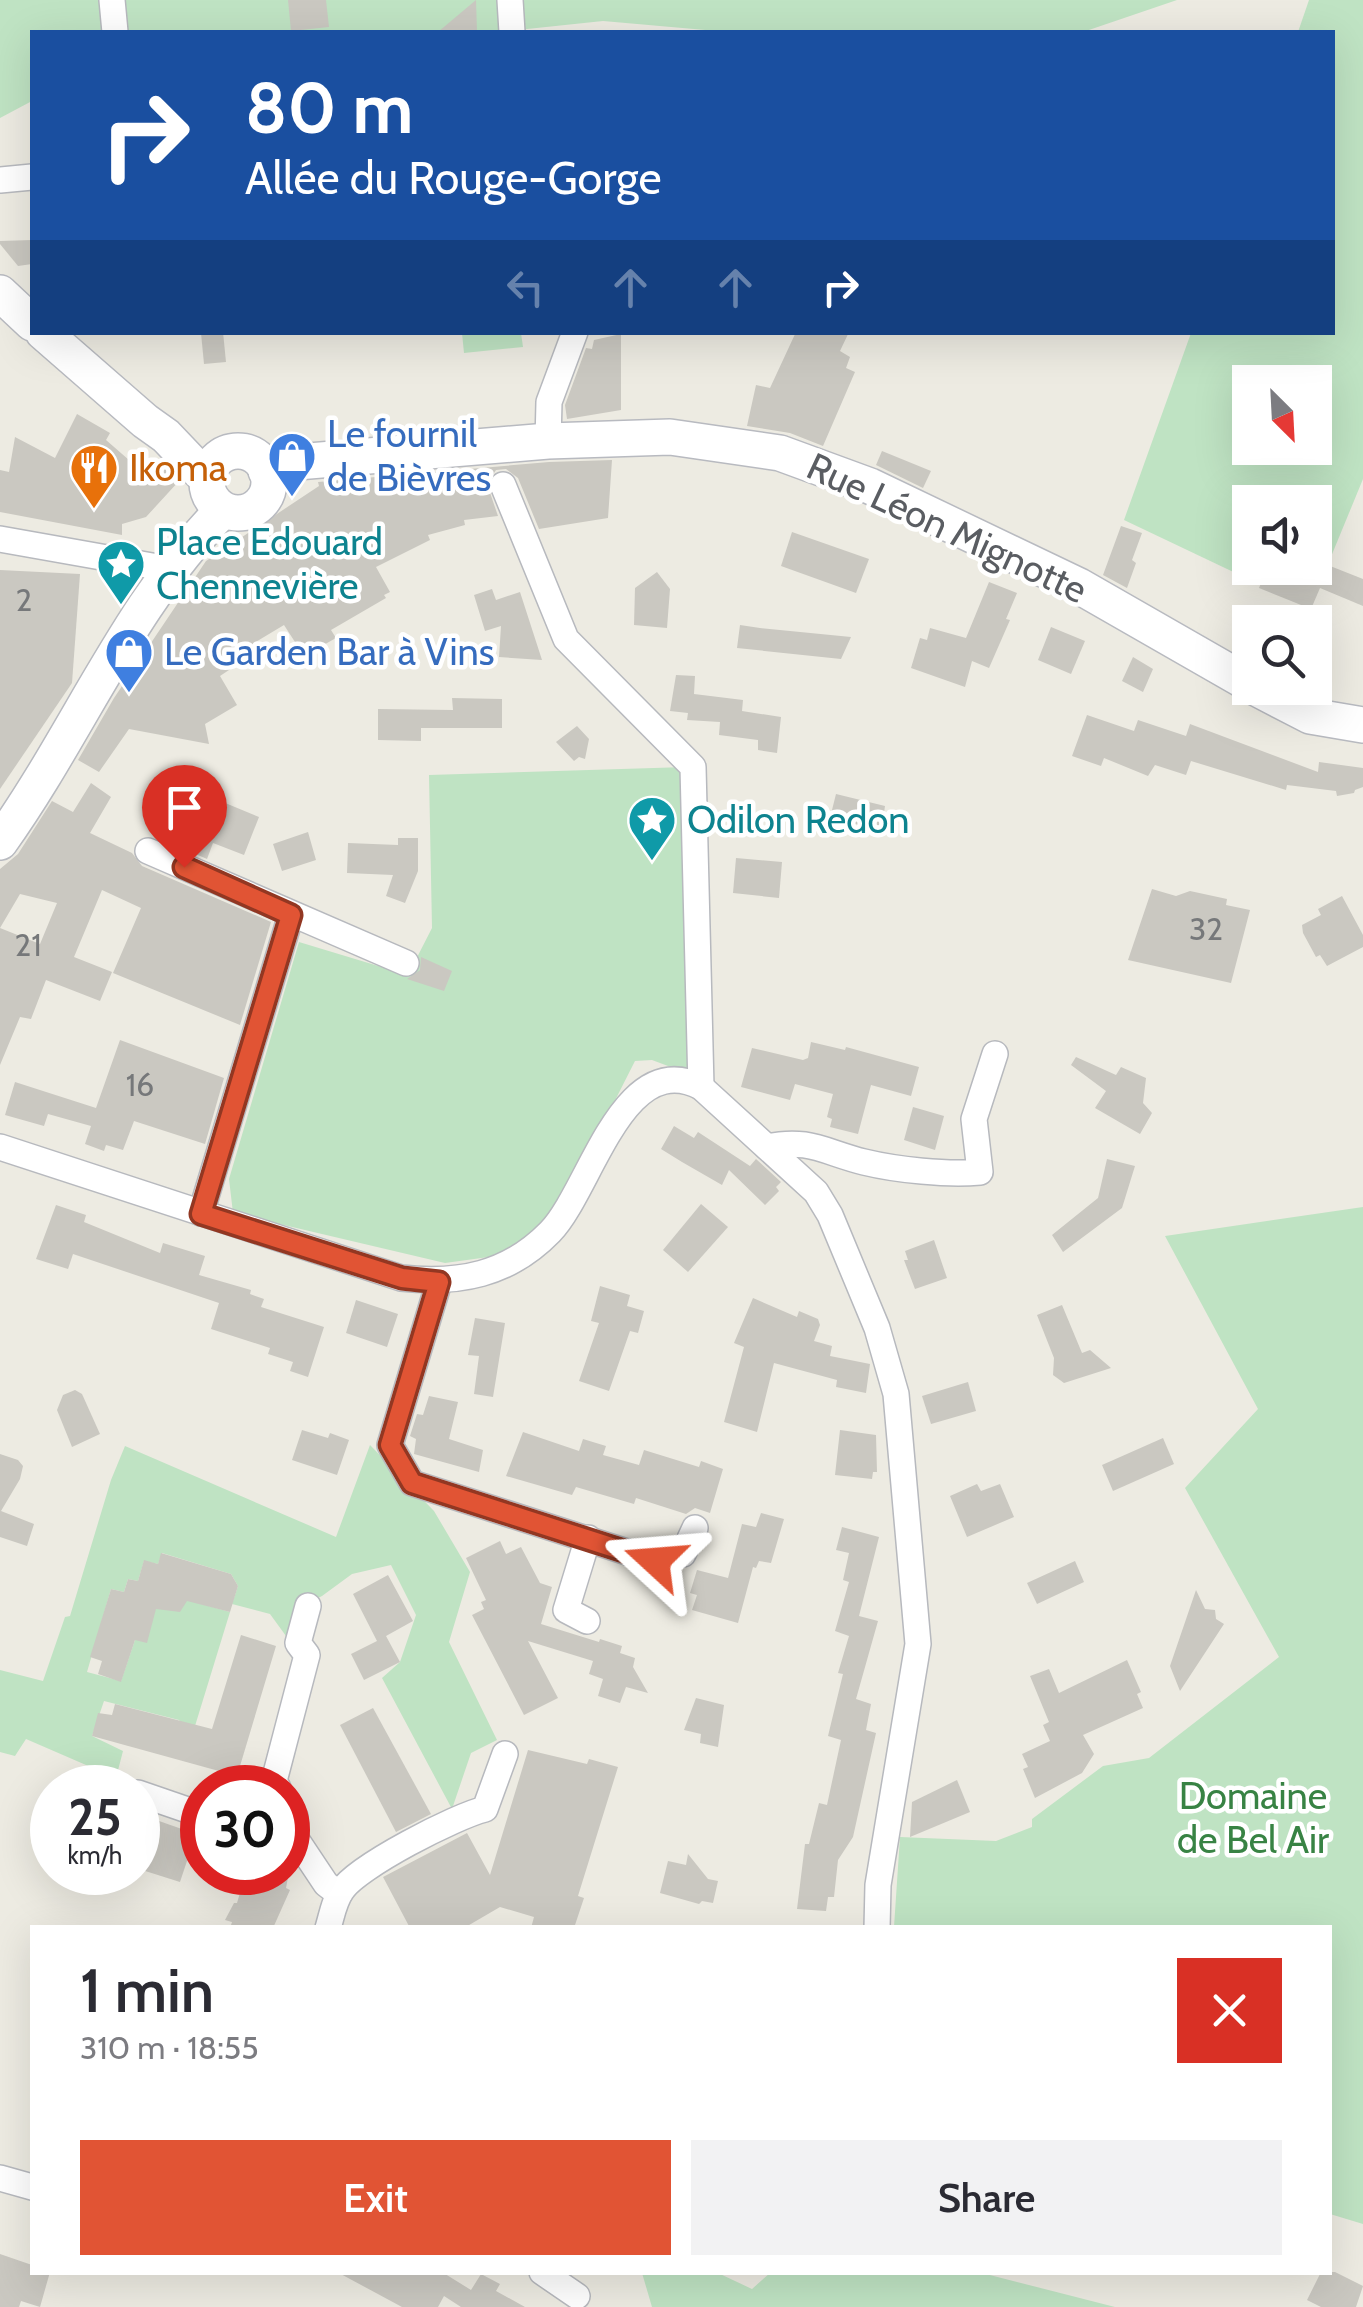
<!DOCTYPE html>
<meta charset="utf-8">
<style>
body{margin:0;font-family:Cabin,sans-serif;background:#f2f2f3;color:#2b2b33;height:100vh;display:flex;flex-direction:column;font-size:38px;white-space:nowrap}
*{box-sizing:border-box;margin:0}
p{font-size:32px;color:#7c7c81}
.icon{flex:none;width:55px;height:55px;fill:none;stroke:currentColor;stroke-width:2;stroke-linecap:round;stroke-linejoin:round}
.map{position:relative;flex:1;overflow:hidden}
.details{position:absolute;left:30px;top:1925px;width:1302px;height:350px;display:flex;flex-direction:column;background:#fff;border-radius:0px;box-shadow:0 10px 40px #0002}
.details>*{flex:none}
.top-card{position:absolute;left:30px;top:30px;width:1305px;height:305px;border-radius:0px;box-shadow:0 10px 40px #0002;background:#1a4fa0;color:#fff;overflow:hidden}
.needle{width:65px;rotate:156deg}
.fabs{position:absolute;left:1232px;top:365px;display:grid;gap:20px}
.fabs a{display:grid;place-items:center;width:100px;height:100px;border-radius:0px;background:#fff;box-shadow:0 10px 40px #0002;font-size:50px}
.speed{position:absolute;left:30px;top:1765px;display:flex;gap:20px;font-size:50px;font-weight:700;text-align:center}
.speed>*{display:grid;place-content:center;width:130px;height:130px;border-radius:50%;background:#fff;box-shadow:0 10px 40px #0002;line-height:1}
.speed small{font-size:25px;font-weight:400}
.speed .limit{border:15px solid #d22;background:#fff;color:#111}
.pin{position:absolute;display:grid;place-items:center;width:85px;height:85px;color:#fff;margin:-102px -42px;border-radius:50% 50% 50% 0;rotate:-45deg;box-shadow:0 0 10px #0007}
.pin .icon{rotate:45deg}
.me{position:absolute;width:110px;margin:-55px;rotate:289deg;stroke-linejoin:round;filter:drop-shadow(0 0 8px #0008)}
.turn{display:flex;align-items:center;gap:35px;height:210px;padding:0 50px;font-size:45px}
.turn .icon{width:130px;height:130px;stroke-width:2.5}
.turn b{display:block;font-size:70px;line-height:85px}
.lanes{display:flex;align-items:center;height:95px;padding:0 50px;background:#0003;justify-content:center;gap:50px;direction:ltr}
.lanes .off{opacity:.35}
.round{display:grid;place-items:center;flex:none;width:105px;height:105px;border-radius:0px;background:#f2f2f3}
.overview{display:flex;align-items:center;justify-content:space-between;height:170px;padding:0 50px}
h1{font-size:60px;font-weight:600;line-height:75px}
.action{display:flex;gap:20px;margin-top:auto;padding:20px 50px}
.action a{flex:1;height:115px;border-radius:0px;background:#e15434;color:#fff;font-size:40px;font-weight:600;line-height:115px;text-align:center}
.action a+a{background:#f2f2f3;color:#2b2b33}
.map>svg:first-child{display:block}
.green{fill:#bfe3c3;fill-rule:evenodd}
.building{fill:#cac8c1;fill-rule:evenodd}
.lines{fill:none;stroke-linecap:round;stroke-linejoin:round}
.street-casing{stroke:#b7b9be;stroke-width:28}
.secondary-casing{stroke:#b8bac0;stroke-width:38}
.street{stroke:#fff;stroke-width:25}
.secondary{stroke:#fff;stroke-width:35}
.route-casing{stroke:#923722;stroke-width:25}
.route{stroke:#e15434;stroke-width:18}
.labels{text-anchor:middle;stroke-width:9;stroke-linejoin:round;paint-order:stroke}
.number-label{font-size:32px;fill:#76787a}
.shop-label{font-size:38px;fill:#366cbe;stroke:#fff;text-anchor:start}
.food-label{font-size:38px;fill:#c56008;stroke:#fff;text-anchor:start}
.street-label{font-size:38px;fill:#5a5d62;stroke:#fff}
.culture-label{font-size:38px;fill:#0d838f;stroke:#fff;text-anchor:start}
.park-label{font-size:38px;fill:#388344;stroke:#fff}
</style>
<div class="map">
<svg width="1363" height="2307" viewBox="0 0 1363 2307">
<rect width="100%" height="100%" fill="#edebe2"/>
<!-- green -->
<g class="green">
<path d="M0 0H1177L1083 32H728L603 21 499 32H32V101L0 118Z"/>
<path d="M1309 0H1363V479L1328 564 1315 559V502H1250L1251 568 1246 578 1124 520 1191 333 1332 332V32H1298ZM1315 382V448H1250V382Z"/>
<path d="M462 333H521L523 347 464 353Z"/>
<path d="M686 767 694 1064 684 1072 652 1060 635 1061 565 1199 531 1233 496 1256 445 1263 233 1213 229 1179 299 942 408 975 432 928 429 775Z"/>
<path d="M1363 1207V2224L1330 2214V1928L894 1927 900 1837 996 1841 1032 1827V1819L1103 1766 1149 1758 1279 1657 1185 1488 1258 1409 1165 1236Z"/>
<path d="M370 1445 434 1511 470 1572 449 1642 497 1740 471 1753 452 1809 382 1678 400 1662 416 1615 391 1565 352 1574 322 1596 294 1610 286 1636 270 1614 232 1604 238 1586 231 1574 162 1553 158 1564 144 1561 138 1581 128 1579 124 1592 111 1589 87 1672 121 1681 152 1590 230 1612 191 1739 179 1720 104 1701 92 1736 123 1751 116 1778 26 1739 15 1756 0 1752V1670L43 1681 65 1617 70 1616 111 1480 125 1446 336 1537Z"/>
<path d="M642 2273H718L752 2289 770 2273H982L1115 2307H652Z"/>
</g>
<!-- building -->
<g class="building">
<path d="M288 0H326L329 27 291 31Z"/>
<path d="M476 0 477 32H438Z"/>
<path d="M32 240V264L18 266 0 244V241Z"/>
<path d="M223 332 226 362 204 364 201 333Z"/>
<path d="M796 332H849L840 351 850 357 846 368 855 372 823 446 790 433 747 426 756 385 770 388Z"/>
<path d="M621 334V410L567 419 565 405 586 348 592 349 594 340Z"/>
<path d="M77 414 110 433 106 440 145 474 157 461 179 481 146 517 122 524V535L0 512V470L9 472 15 437 55 458Z"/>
<path d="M882 451 931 471 923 488 876 465Z"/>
<path d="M612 460 608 518 539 529 518 478 506 469 496 470 487 484 498 516 464 520 465 525 428 535 430 540 376 567 390 592 384 595 386 598 331 630 336 638 304 656 284 625 254 643 235 666 220 676 237 705 205 724 209 744 129 729 99 772 78 760 114 698 206 561 319 486 318 482 549 462Z"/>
<path d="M1121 526 1142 533 1132 560 1136 563 1127 588 1103 575Z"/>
<path d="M792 532 869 559 856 593 781 566Z"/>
<path d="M1315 560 1363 579V606L1320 588 1311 609 1259 588 1267 568H1315Z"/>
<path d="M0 570 80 574 72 683 0 789Z"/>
<path d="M657 572 670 589 667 628 634 625 635 588Z"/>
<path d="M989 582 1017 593 1006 619 1010 620 989 668 972 661 965 687 911 668 920 638 927 640 930 628 966 638Z"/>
<path d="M492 589 496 600 520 592 542 660 499 657 501 626 485 631 474 595Z"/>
<path d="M740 625 760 628 851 637 841 659 737 648Z"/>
<path d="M1051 627 1085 641 1071 674 1038 660Z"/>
<path d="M1133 657 1153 669 1143 692 1122 681Z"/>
<path d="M676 675 695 676 694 694 743 700 742 711 781 717 777 753 758 750V740L719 735 720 722 687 720 688 713 670 711Z"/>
<path d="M452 698 502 699V728H421V741L378 740V709L453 710Z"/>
<path d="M1087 715 1134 731 1138 720 1186 736 1190 724 1318 772 1319 762 1363 768V787L1355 790 1354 793 1337 796 1336 791 1287 785 1286 790 1191 761 1186 775 1155 765 1148 776 1104 758 1101 766 1072 756Z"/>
<path d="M577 726 589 739 585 759 579 757 574 761 556 742Z"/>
<path d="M91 783 111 797 90 833 132 853 142 866 271 922 240 1025 113 973 141 908 102 890 74 957 112 972 100 1001 46 980 31 1019 20 1017 0 1065V869L18 854 52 801 73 812ZM20 894 57 903 40 944 0 928Z"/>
<path d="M836 794 885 806 882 826 869 823 868 827 830 818Z"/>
<path d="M218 800 259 817 244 855 213 843 207 859 184 849 206 807 212 811Z"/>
<path d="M308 832 316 860 282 871 273 844Z"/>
<path d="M398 838H418V871L405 903 386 896 393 875 347 873 348 843 398 845Z"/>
<path d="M736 858 782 862 779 898 733 893Z"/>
<path d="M1152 889 1176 896 1190 891 1227 899 1226 905 1250 910 1231 983 1128 960Z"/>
<path d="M1342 896 1363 935V947L1327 966 1320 955 1316 957 1303 933 1302 925 1321 915 1318 909Z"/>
<path d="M421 957 452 971 444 991 407 979 420 970Z"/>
<path d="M120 1040 224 1078 205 1144 134 1121 123 1150 106 1145 104 1151 85 1144 91 1126 48 1114 44 1126 5 1115 15 1082 96 1108Z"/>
<path d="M811 1042 845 1050 846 1047 919 1067 911 1096 871 1085 858 1134 830 1127 832 1119 827 1117 833 1094 795 1084 790 1100 741 1087 752 1048 803 1060 808 1058Z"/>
<path d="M1076 1057 1116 1075 1121 1067 1146 1078 1143 1103 1152 1113 1140 1134 1095 1108 1106 1091 1071 1065Z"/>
<path d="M913 1107 944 1116 935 1150 904 1140Z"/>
<path d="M674 1126 694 1138 698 1132 750 1166 756 1159 781 1182 776 1187 779 1191 765 1205 729 1170 722 1185 682 1162 661 1149Z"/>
<path d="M1107 1159 1135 1166 1122 1208 1063 1252 1052 1235 1098 1198Z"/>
<path d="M701 1204 728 1227 688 1272 663 1250Z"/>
<path d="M56 1205 86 1215 84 1222 160 1253 163 1243 205 1256 199 1275 251 1290 250 1294 264 1299 261 1307 324 1327 308 1377 290 1371 293 1362 268 1354 270 1348 211 1329 219 1303 73 1254 68 1269 36 1259Z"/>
<path d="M934 1240 947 1278 915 1289 904 1260H908L905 1251Z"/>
<path d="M600 1286 630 1295 627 1306 644 1311 638 1333 630 1331 609 1391 579 1381 599 1323 591 1321Z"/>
<path d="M753 1298 797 1317 799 1311 818 1319 820 1325 814 1341 832 1346 830 1356 870 1364 866 1393 836 1387 837 1380 774 1363 757 1432 724 1422 744 1347 734 1343Z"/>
<path d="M356 1300 398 1314 387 1347 346 1333Z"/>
<path d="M1062 1305 1082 1353 1090 1350 1111 1368 1064 1383 1053 1375 1054 1358 1037 1315Z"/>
<path d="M475 1318 505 1323 493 1397 474 1394 479 1356 468 1355Z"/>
<path d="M968 1382 976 1411 931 1424 922 1396Z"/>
<path d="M75 1390 82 1394 100 1434 72 1447 57 1410 63 1395Z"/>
<path d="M429 1396 458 1402 449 1439 483 1450 479 1472 414 1454 416 1439 410 1436 417 1414 423 1415Z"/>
<path d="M302 1430 328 1438 330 1433 349 1440 337 1475 292 1460Z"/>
<path d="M840 1430 876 1435 877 1472H873L872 1479 835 1475Z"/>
<path d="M523 1432 579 1451 583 1439 606 1446 603 1455 639 1465 644 1450 699 1467 701 1461 723 1469 710 1513 695 1508 686 1514 636 1498 634 1504 576 1487 572 1495 506 1476Z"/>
<path d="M1163 1438 1174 1464 1113 1491 1102 1465Z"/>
<path d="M0 1454 18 1460 23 1466 20 1479 1 1511 34 1524 27 1546 0 1537Z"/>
<path d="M977 1484 981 1491 1000 1484 1014 1517 967 1537 950 1496Z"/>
<path d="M761 1513 784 1519 771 1563 759 1561 756 1568 753 1567 738 1623 692 1610 697 1595 690 1593 697 1570 728 1578 742 1524 756 1527Z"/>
<path d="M842 1527 879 1537 859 1616 878 1621 856 1699 871 1704 866 1730 876 1733 853 1837 838 1860 834 1897H828L826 1911 797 1909 805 1844H809L819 1803 827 1805 841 1740 828 1736 843 1674 838 1673 849 1636 835 1631 849 1582 843 1580 849 1553 836 1550Z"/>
<path d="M500 1541 506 1554 521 1547 540 1583 552 1587 541 1624 599 1642 600 1639 622 1646 620 1653 635 1658 633 1667 648 1693 626 1687 620 1703 598 1696 603 1679 589 1674 593 1661 528 1641 558 1698 524 1715 472 1615 484 1609 481 1602 486 1600 466 1558Z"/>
<path d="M161 1553 231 1574 238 1586 230 1612 187 1601 180 1612 156 1609 147 1643 135 1640 121 1682 98 1674 102 1661 90 1657 111 1589 124 1592 128 1579 138 1581 144 1560 158 1564Z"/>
<path d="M1075 1561 1084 1582 1037 1604 1027 1583Z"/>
<path d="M388 1575 413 1621 386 1636 400 1662 364 1680 351 1654 377 1641 353 1594Z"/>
<path d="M1196 1590 1205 1609 1215 1610 1216 1619 1224 1624 1180 1691 1170 1666Z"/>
<path d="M241 1635 276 1646 237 1776 92 1736 98 1713 112 1715 115 1704 212 1729Z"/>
<path d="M1127 1660 1141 1692 1137 1694 1143 1708 1083 1735 1094 1754 1082 1773 1035 1798 1023 1769 1028 1767 1022 1754 1050 1741 1043 1725 1049 1722 1030 1676 1049 1669 1059 1693Z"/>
<path d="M696 1698 724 1705 718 1747 700 1743 701 1734 684 1730Z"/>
<path d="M373 1708 431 1814 396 1832 340 1725Z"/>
<path d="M528 1750 587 1764 589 1759 618 1767 578 1896 584 1898 574 1928H531L534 1917 500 1907 464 1928H410L383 1877 467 1833 490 1875Z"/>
<path d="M957 1780 970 1812 910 1837 912 1802Z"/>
<path d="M159 1821 196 1834 180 1882 142 1870Z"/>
<path d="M688 1854 708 1879 718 1881 713 1903 702 1901 699 1904 660 1893 668 1861 686 1865Z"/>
<path d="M246 1872H289L286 1888 290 1890 273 1928H230L232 1922 225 1920 234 1903H237Z"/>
<path d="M0 2254 32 2265V2272H50L40 2307 21 2301 19 2307H0Z"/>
<path d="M337 2272H442L471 2290 481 2274 500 2284 496 2291 525 2307H461L444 2296 438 2307H402Z"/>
<path d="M1321 2272H1335L1363 2286 1356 2307H1321L1307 2300Z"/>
</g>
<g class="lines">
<!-- street casing -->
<g class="street-casing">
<g id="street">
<path d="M112 0 115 32"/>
<path d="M510 0 512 32"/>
<path d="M0 180 32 177"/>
<path d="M548 441 549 402 575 332"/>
<path d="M503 485 566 639 693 767 701 1087"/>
<path d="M0 539 169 569"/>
<path d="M148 851 406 963"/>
<path d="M0 1147 401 1278C459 1284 508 1275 550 1232 591 1190 622 1047 701 1087L816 1192 830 1215 877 1328 896 1394 918 1644 878 1885 877 1928"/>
<path d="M767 1147C809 1138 824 1152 864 1162 897 1170 947 1175 980 1172L974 1119 995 1054"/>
<path d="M201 1213 291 915"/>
<path d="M439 1282 390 1445 412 1483 655 1561 683 1554 695 1528"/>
<path d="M587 1621 566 1610 588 1538"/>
<path d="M278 1788 274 1781 307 1655 298 1643 308 1606"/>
<path d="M138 1793 202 1815"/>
<path d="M288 1804 295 1817 296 1839"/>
<path d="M288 1841 296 1839 326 1884 339 1894"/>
<path d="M328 1928C332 1915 334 1901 342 1890 358 1866 456 1816 485 1809L505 1754"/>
<path d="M0 2178 32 2187"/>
<path d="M542 2272 577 2296"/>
</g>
</g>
<!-- secondary casing -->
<g class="secondary-casing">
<g id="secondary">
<path d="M0 293 32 323"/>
<path d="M43 332 145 421 166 436 207 479"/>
<circle cx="238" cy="482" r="31"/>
<path d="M266 471 297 462 548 441 670 437 780 453 870 486 1079 586 1250 684"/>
<path d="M1256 688 1310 716 1363 725"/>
<path d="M0 842C78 733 128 605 223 510"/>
</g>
</g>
<!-- street -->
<use href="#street" class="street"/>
<!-- secondary -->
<use href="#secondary" class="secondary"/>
</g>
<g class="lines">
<!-- route casing -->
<g class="route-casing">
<path id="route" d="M184 867 291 915 201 1214 402 1278 439 1282 390 1445 412 1483 655 1561"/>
</g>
<!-- route -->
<use href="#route" class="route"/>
</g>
<!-- icons -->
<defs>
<g id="shop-pin" transform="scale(2.5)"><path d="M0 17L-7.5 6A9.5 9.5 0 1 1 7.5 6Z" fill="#3f7fe0" stroke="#fff"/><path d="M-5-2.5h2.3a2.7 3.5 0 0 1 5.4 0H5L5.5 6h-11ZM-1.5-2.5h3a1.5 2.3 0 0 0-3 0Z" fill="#fff"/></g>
<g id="restaurant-pin" transform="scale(2.5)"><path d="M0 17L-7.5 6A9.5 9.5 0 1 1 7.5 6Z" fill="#e8710a" stroke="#fff"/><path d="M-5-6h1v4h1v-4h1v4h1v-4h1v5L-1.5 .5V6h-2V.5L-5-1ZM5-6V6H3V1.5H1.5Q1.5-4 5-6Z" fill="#fff"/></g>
<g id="sight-pin" transform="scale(2.5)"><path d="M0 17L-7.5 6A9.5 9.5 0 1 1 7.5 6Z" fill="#0f9aa8" stroke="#fff"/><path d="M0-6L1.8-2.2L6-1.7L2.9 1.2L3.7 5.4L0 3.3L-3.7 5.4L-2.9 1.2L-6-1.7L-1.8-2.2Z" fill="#fff"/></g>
</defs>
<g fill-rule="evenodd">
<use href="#shop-pin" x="292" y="456"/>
<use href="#restaurant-pin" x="94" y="468"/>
<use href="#sight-pin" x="121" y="564"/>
<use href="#shop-pin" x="129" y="652"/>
<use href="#sight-pin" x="652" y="820"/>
</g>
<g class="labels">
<!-- number labels -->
<g class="number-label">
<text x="24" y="611">2</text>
<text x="1206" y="940">32</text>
<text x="28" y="956">21</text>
<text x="140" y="1096">16</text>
</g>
<!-- shop labels -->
<g class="shop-label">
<text x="327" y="447">Le fournil<tspan x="327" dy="44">de Bièvres</tspan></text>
<text x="164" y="665">Le Garden Bar à Vins</text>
</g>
<!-- food labels -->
<g class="food-label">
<text x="129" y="481">Ikoma</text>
</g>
<!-- street labels -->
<g class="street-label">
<text transform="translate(947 528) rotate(25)" y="13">Rue Léon Mignotte</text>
</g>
<!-- culture labels -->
<g class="culture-label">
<text x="156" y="555">Place Edouard<tspan x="156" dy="44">Chennevière</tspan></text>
<text x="687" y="833">Odilon Redon</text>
</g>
<!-- park labels -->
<g class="park-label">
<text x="1253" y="1809">Domaine<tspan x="1253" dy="44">de Bel Air</tspan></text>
</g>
</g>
</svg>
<div class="fabs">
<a><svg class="needle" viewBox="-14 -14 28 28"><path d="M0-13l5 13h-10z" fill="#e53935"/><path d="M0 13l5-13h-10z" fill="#7c7c81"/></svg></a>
<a><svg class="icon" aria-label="sound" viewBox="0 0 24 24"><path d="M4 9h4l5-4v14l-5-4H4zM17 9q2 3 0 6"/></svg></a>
<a><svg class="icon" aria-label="search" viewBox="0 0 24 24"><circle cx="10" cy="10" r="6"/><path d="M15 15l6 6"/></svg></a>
</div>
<div class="speed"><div>25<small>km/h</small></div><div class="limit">30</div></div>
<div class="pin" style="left:184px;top:867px;background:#d93025"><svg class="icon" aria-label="arrive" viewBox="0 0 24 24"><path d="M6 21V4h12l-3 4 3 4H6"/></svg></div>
<svg class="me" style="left:655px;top:1561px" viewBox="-20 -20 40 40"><path d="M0-17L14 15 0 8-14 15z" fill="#e15434" stroke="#fff" stroke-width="4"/></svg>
<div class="top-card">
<div class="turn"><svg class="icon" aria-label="right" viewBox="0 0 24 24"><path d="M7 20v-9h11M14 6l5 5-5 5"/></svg><div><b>80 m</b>Allée du Rouge-Gorge</div></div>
<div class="lanes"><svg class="icon off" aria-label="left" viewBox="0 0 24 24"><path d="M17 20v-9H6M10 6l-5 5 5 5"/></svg><svg class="icon off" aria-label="ahead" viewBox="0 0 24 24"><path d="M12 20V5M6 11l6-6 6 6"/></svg><svg class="icon off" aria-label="ahead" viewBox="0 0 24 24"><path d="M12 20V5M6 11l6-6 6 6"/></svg><svg class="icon" aria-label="right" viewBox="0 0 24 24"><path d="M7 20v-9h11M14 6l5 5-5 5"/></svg></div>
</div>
<section class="details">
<div class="overview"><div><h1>1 min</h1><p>310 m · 18:55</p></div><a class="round" style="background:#d93025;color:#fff"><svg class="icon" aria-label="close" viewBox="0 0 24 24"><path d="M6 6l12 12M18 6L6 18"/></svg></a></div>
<div class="action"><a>Exit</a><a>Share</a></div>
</section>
</div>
